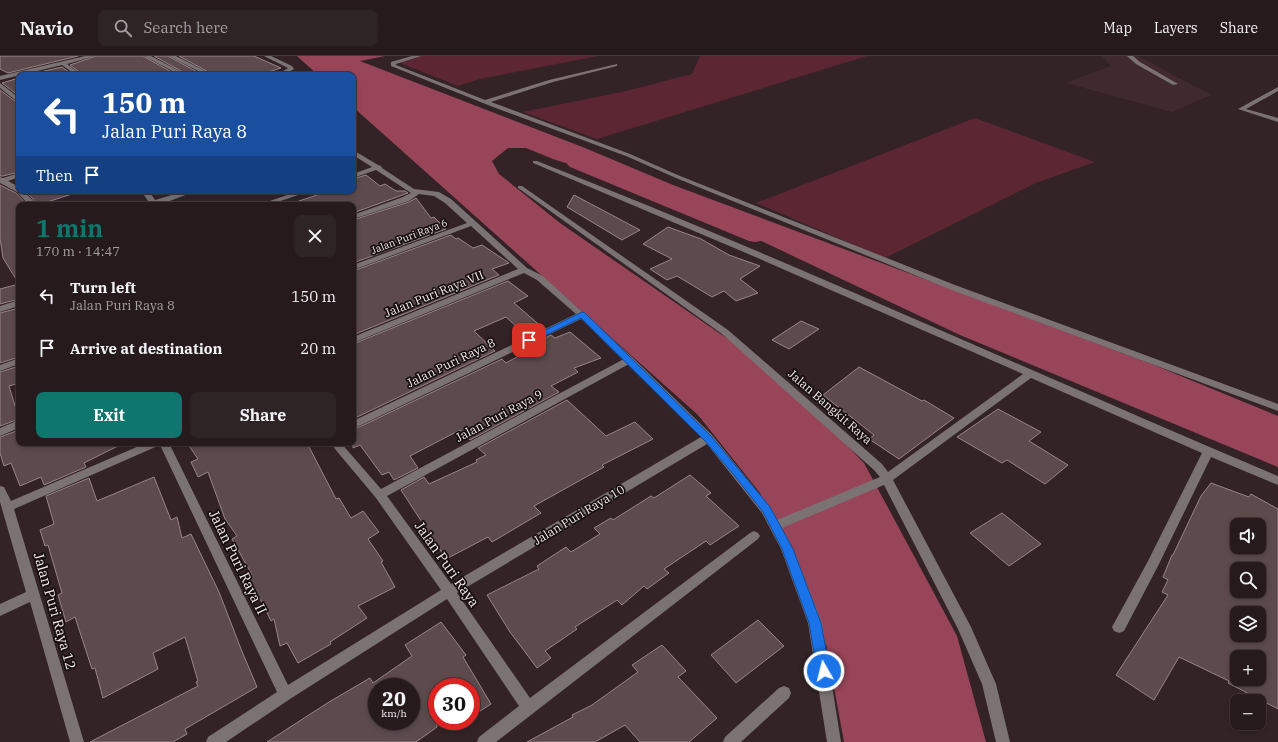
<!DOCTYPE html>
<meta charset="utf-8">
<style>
body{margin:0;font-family:"IBM Plex Serif",serif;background:#2e2325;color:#f1f3f6;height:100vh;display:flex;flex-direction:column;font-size:15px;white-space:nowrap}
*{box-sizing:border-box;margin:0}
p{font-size:13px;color:#a4a1a3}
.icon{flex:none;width:22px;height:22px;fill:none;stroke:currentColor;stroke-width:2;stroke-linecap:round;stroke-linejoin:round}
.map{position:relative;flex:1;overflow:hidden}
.sheet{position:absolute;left:16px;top:146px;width:340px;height:244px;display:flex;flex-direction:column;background:#261a1c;border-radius:8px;box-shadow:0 2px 6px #0003,0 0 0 1px #42383b}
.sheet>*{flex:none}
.banner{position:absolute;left:16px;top:16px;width:340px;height:122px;border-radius:8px;box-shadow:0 2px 6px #0003,0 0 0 1px #42383b;background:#1a4fa0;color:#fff;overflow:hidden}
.fabs{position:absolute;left:1230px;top:462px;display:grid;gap:8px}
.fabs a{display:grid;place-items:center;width:36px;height:36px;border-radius:8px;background:#261a1c;box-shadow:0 2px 6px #0003,0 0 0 1px #42383b;font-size:20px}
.speed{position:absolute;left:368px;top:622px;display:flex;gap:8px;font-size:20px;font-weight:700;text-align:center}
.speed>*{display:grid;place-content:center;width:52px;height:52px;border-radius:50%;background:#261a1c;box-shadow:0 2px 6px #0003,0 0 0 1px #42383b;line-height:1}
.speed small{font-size:10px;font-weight:400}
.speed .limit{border:6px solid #d22;background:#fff;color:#111}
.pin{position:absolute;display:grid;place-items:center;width:34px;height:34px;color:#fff;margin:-17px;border-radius:8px;box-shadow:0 2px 6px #0006}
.me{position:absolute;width:44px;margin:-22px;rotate:352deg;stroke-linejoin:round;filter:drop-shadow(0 0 3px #0008)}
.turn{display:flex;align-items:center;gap:14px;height:84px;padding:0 20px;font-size:18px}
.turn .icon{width:52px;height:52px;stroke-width:2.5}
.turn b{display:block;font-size:28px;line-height:34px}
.then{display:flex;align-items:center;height:38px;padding:0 20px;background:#0003;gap:8px;font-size:15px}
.round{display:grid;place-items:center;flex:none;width:42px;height:42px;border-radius:8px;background:#2e2325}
.summary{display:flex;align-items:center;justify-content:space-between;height:68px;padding:0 20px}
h1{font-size:24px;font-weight:800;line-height:30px;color:#0f766e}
.cta{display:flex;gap:8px;margin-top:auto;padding:8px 20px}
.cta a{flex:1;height:46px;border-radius:8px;background:#0f766e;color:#fff;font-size:16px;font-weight:800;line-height:46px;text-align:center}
.cta a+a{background:#2e2325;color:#f1f3f6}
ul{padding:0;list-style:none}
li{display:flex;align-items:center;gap:12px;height:52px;padding:0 20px}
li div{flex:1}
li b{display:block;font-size:15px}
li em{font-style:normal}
header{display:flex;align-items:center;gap:24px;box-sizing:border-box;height:56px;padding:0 20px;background:#261a1c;border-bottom:1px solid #42383b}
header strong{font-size:19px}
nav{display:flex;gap:22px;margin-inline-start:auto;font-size:14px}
.search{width:280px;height:36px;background:#2e2325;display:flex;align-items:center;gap:10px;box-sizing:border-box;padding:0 14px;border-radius:8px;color:#a4a1a3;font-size:15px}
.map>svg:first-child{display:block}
.built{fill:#412a2f}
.green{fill:#5c2633}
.water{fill:#994559}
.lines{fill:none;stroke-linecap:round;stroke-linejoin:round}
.canal{fill:#994559;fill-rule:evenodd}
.building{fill:#5d4a4d;stroke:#998588;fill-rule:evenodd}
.minor{fill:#7b7273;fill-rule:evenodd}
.route{fill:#1a73e8;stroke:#114b97}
.labels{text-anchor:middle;stroke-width:3.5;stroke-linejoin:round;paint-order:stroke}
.far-street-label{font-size:10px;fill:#f4e8ea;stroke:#160f10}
.street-label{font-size:12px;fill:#f4e8ea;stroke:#160f10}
.near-street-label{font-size:14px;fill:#f4e8ea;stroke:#160f10}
</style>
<header>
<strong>Navio</strong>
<div class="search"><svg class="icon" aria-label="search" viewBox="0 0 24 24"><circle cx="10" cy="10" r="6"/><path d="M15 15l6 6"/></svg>Search here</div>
<nav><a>Map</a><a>Layers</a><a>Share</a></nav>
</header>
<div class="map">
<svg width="1278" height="686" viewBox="0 0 1278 686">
<rect width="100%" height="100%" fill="#332326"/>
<!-- built -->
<path class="built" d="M1102 0H1138L1211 39 1172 56 1066 27 1111 10Z"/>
<!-- green -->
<g class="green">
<path d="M421 0H598L480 23 458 30 400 7 410 2Z"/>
<path d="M700 0H867L597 83 523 56 626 35 692 18Z"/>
<path d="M975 62 1095 106 1036 127 885 202 756 147Z"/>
</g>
<!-- water -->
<path class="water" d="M297 0H385L360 5 585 92 673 129 1154 309 1278 360V411L960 279 664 139 553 103 526 92H508L492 105 499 118 560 167 777 317 864 407 957 580 986 686H844L810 500 698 359 353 51V19H318Z"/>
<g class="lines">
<!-- canal -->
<g class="canal">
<path d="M575 103 761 177 764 181 761 185 755 186 749 185 570 111 567 108 570 105Z"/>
<path d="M771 433C781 436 785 440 790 449L846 576 842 586 831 589 820 586 816 576 766 455 758 443 762 436Z"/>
</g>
</g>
<!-- building -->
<g class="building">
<path d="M0 0H78L8 17 0 13Z"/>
<path d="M96 0H143L177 19H83L70 9Z"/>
<path d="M154 0H168L203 19H188Z"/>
<path d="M179 0H254L281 12 259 19H214Z"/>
<path d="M62 11 73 19H27Z"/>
<path d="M19 22V40L2 27Z"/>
<path d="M0 34 19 48V116L3 120H0Z"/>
<path d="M366 119 380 130 385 128 396 135H405L408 137 353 157V149H297L296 146 329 135H353V123Z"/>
<path d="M0 129 16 137 27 149H19V243L0 248V233L19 228 3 202 0 182Z"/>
<path d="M26 135H71L72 138 38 149Z"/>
<path d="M574 139 640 174 622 184 567 151Z"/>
<path d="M416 142 431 162 434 161 446 173 353 207V164L409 146Z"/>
<path d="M668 171 701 183 729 199 760 210 740 223 758 237 736 245 724 235 712 241 677 220 667 224 650 213 672 203 643 188Z"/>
<path d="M451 179 456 183 458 182 473 192 482 189 509 207 492 213 499 219 353 279V215Z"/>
<path d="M508 225 528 240 514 247 543 272 527 280 506 261 474 275 495 295 353 363V288Z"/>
<path d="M19 252V301L0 307V257Z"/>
<path d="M801 265 819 273 789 293 772 284Z"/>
<path d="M570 276 601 302 574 312 578 316 551 330 559 336 470 384 460 374 410 400 418 412 394 424 389 416 382 419 360 389 353 392V374L502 303 506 307 538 289 535 287 551 279 555 282Z"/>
<path d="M19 310V327L9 330 19 363 0 370V316Z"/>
<path d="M859 311 922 345 924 344 954 362 899 403 869 383 874 379 823 339Z"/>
<path d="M567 344 606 380 635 366 653 383 602 409 604 411 534 450 541 457 492 486 488 481 446 503 401 434 424 421 429 428 477 406 476 404 486 399 478 392Z"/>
<path d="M998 353 1041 376 1029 385 1068 409 1045 428 1007 404 1002 407 957 381Z"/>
<path d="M19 374V387H124L84 407 86 411 44 429 41 421 20 430 11 407 4 410 0 397V381Z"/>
<path d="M187 387H307L336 443 339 442 351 462 363 455 379 476 368 483 383 505 381 506 395 531 358 550 367 562 330 586 331 588 298 607 287 587 280 590 274 563 271 565 263 548 246 522 252 519 232 483 237 480 225 463 208 416 198 421 191 406 198 403Z"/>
<path d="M690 419 711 437 706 440 739 470 710 489 706 485 664 513 669 517 647 533 644 530 622 549 617 544 575 571 577 573 545 595 551 602 537 612 510 576 487 539 539 513 537 510 566 491 571 496 600 478 594 472 611 462 613 464 651 440 654 442Z"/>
<path d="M154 421 171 464 177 461 182 482 191 478 219 536 241 593 257 631 185 673 187 678 173 686H90L198 630 196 626 198 625 185 581 153 597 158 613 103 642 95 612 92 613 75 561 66 566 58 539 62 537 48 489 45 490 40 474 54 468 46 440 89 422 97 445Z"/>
<path d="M1211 427 1249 441 1251 438 1278 453V653L1228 627 1229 625 1179 601 1154 644 1116 619 1168 539 1162 536 1168 524 1163 521 1172 499H1173L1201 440ZM1237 469H1259V491H1237ZM1237 513H1259V535H1237ZM1237 557H1259V579H1237ZM1237 601H1259V623H1237Z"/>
<path d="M1002 457 1041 488 1009 510 970 477Z"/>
<path d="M758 564 784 590 736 627 711 599Z"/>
<path d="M441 566 466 599 463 601 491 648 471 661V631H437V671L416 686H267L329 646 370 622 373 627 412 600 405 589ZM375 631H411V665H377V635Z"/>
<path d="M662 589 686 615 678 621 717 662 689 686H640L625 669 595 686H527L573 661 572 659 592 649 638 616 632 609Z"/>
</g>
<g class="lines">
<!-- minor -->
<g class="minor">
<path d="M85 0H95L67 8 82 19H76L62 9 0 24V20Z"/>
<path d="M144 0H151L187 19H180Z"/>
<path d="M169 0H176L213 19H206Z"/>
<path d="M264 0H271L292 10 294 13 284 19H277L288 12Z"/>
<path d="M412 0H421L396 8V9L485 44 549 24 617 8V10L553 26 491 46 630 98 680 120 955 229 1278 348V355L949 233 676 122 626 100 493 51 391 10V6Z"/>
<path d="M1127 0H1133L1140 6 1178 28 1173 29 1136 8Z"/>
<path d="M0 27 19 42V47L0 32Z"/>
<path d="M1278 31V35L1246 53 1278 62V66L1238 53Z"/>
<path d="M353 94 378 109 381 110 382 112 414 133 439 136 451 143 527 212 543 220 633 302 712 379 770 451 777 464 880 421 874 414 722 278 518 132V130H522L728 274 882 408 888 416 1023 318 746 197 533 107V105H537C787 203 1031 316 1278 420V429L1211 401 1159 508 1124 575 1119 577 1114 575 1112 571 1148 505 1202 397 1031 322 893 424 971 571 996 628 1010 686H996L982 628 958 573 884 429 782 472 793 493 822 567 841 686H827L808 567 781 493 762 457 707 388 457 537 530 642 750 477 754 475 758 477 760 480 758 483 496 686H477L479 681 519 650 447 543 290 643 226 686H206L208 681 277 636 160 389 14 453 84 686H70L30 546 0 560V548L26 536 0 446V430L4 431 11 445 146 387H169L288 629 441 534 376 442 330 387H341L381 433 624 303 581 263 353 373V365L576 258 537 224 524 217 353 287V281L518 213 471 170 353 214V209L467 167 445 147 434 140 419 138 409 145 353 163V159L403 141 411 137 376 114 353 122V118L372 111 353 99ZM629 308 701 381 451 528 387 440Z"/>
<path d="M19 117V121L8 125 19 131V135H24L37 149H29L17 136 0 127V121L3 122Z"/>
<path d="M141 135H149L155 144 185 135H196L159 149H151Z"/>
<path d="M299 135H310L269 149H258Z"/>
<path d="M19 244V250L0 256V250Z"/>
<path d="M19 302V308L0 315V309Z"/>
<path d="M19 364V372L0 380V372Z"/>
<path d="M784 630 789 632 791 637 789 642 741 686H723L725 681 779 632Z"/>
</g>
</g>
<!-- route -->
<path class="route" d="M582 256 585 257 711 380 770 451 793 493 821 567 830 615 828 619 824 620 819 619 817 615 809 567 782 493 763 456 733 418 705 385 581 262 532 286H526L525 284Z"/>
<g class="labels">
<!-- far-street labels -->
<g class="far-street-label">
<text transform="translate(409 180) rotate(-21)" y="4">Jalan Puri Raya 6</text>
</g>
<!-- street labels -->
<g class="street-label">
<text transform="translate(434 238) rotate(-22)" y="4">Jalan Puri Raya VII</text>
<text transform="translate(451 307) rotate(-26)" y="4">Jalan Puri Raya 8</text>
<text transform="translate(830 351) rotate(41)" y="4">Jalan Bangkit Raya</text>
<text transform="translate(499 360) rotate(-28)" y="4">Jalan Puri Raya 9</text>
<text transform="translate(579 459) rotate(-31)" y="4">Jalan Puri Raya 10</text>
</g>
<!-- near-street labels -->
<g class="near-street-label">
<text transform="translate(238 506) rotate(64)" y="5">Jalan Puri Raya II</text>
<text transform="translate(447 508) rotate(55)" y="5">Jalan Puri Raya</text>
<text transform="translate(55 555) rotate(74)" y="5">Jalan Puri Raya 12</text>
</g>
</g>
</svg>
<div class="fabs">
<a><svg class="icon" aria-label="sound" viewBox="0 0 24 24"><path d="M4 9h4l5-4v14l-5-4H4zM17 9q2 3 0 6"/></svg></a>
<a><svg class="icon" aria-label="search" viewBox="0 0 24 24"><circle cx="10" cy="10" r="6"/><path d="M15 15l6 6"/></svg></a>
<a><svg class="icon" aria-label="layers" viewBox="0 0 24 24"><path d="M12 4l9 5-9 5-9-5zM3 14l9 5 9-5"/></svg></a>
<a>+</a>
<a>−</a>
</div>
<div class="speed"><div>20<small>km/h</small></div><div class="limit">30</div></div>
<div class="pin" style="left:529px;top:284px;background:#d93025"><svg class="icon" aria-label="arrive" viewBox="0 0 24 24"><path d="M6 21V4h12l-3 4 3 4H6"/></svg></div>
<svg class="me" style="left:824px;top:615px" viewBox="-20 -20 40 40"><circle r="17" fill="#1a73e8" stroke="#fff" stroke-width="3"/><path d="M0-11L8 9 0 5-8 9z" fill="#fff"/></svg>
<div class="banner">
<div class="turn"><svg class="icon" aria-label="left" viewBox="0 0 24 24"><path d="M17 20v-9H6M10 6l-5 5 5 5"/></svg><div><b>150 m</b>Jalan Puri Raya 8</div></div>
<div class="then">Then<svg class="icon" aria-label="arrive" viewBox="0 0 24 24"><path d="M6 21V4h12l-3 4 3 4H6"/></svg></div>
</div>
<section class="sheet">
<div class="summary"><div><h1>1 min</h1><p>170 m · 14:47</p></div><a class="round"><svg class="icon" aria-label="close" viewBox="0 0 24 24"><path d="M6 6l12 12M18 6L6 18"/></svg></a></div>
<ul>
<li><svg class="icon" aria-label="left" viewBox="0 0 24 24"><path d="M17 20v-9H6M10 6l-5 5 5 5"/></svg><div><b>Turn left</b><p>Jalan Puri Raya 8</p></div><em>150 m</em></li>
<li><svg class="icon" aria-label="arrive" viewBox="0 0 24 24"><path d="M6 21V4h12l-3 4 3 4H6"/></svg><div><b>Arrive at destination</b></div><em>20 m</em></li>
</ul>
<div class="cta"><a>Exit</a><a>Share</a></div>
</section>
</div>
